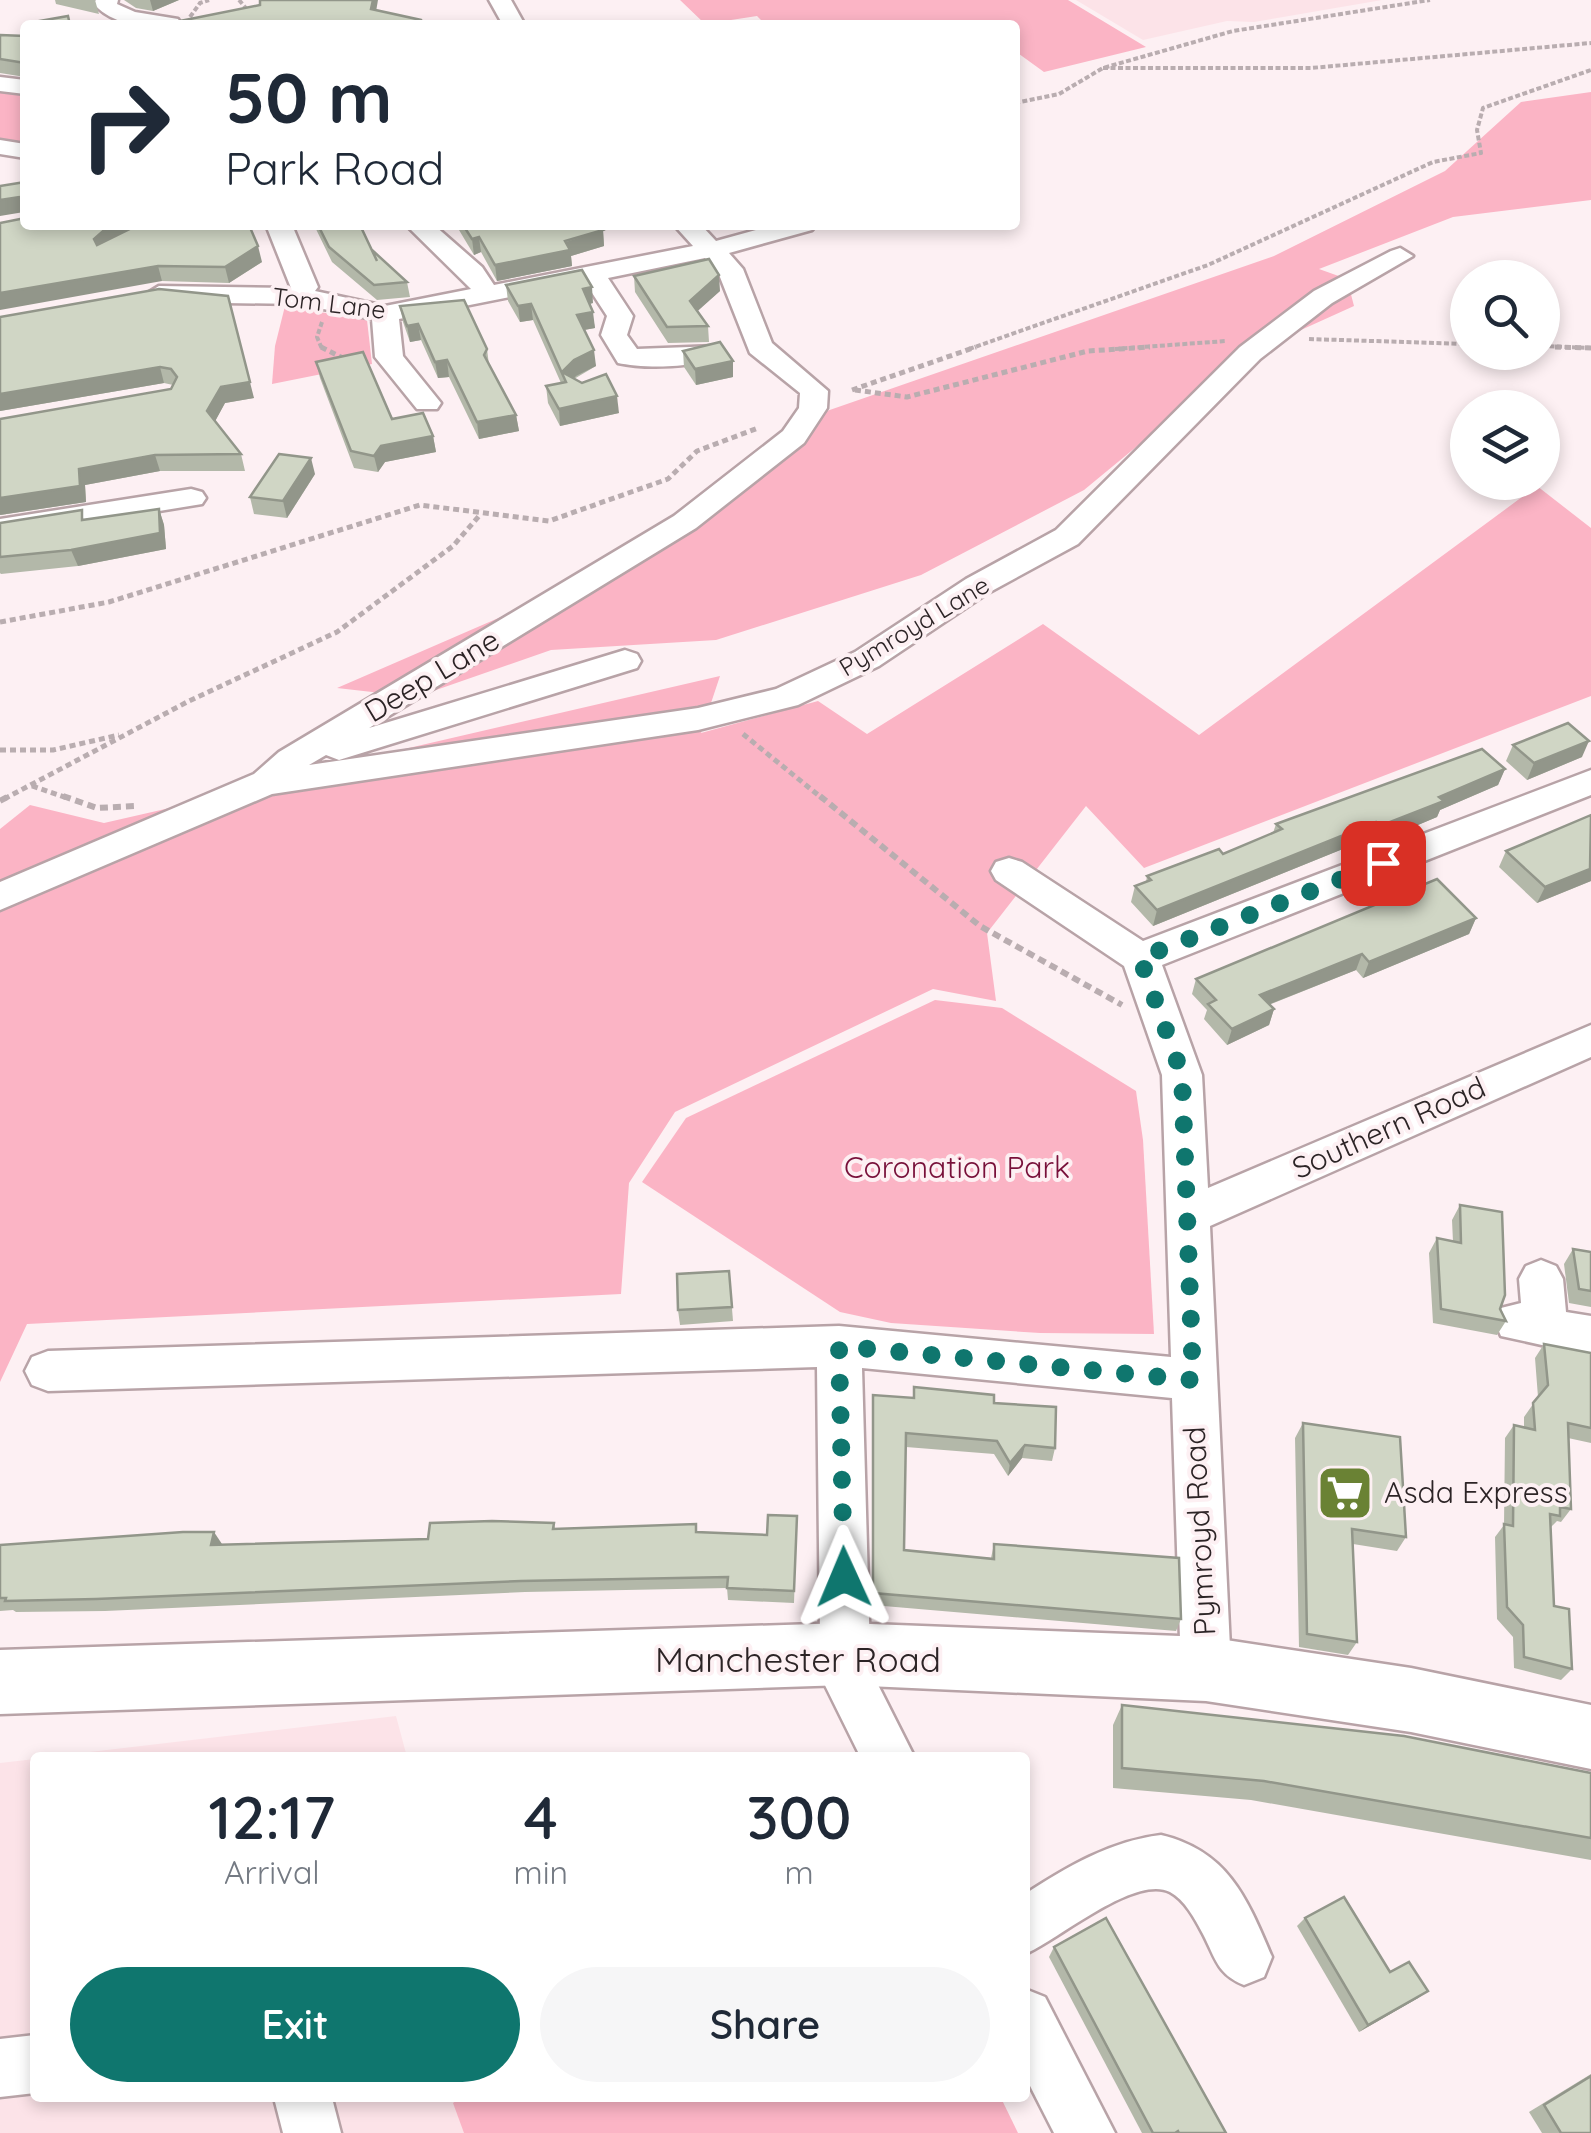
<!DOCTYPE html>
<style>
body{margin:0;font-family:Quicksand,sans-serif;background:#f6f6f7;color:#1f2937;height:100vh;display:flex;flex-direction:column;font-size:38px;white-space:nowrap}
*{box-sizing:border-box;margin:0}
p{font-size:32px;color:#747a83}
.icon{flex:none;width:55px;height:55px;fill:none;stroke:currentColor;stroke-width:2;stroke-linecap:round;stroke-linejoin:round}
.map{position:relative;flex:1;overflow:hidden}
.side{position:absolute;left:30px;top:1752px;width:1000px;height:350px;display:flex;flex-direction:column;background:#fff;border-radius:10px;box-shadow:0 5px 15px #0003}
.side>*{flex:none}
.top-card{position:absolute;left:20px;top:20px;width:1000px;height:210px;border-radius:10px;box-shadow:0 5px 15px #0003;background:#fff;color:#1f2937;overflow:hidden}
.tools{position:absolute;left:1450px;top:260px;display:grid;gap:20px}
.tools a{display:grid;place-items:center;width:110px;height:110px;border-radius:50%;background:#fff;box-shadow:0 5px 15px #0003;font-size:50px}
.pin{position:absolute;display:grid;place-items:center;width:85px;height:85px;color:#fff;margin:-42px;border-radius:20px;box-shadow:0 5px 15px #0006}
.me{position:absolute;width:110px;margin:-55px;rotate:359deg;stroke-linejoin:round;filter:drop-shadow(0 0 8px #0008)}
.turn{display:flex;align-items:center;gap:35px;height:210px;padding:0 40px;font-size:45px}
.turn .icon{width:130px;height:130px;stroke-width:2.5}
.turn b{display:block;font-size:70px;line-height:85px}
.eta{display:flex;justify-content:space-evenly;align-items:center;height:170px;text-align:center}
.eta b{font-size:60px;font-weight:600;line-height:70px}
.primary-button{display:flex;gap:20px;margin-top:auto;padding:20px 40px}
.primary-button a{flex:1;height:115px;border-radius:60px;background:#0f766e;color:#fff;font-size:40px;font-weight:600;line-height:115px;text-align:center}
.primary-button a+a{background:#f6f6f7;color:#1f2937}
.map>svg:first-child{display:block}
.built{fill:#fce3e8}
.green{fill:#fbb4c5}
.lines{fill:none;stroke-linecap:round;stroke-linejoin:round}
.minor-casing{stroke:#b8a3a7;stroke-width:5}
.major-casing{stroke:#b8a3a7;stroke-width:5}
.path-far2{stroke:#b9adb0;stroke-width:4;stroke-dasharray:5 2.5;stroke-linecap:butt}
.path-far1{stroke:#b9adb0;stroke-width:5;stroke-dasharray:6 4;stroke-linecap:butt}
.path{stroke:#b9adb0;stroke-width:6;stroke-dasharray:8 5;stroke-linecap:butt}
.minor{fill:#fff;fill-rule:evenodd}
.major{fill:#fff;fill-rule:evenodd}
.wall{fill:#b3b8a9}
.shaded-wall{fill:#92968a}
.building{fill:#d0d6c5;stroke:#92968a;stroke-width:2.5}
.route{stroke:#0f766e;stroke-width:18;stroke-dasharray:0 32.4}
.labels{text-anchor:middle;stroke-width:8;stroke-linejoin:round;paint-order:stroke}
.far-street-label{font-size:25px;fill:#2c2426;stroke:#fdf0f3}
.street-label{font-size:30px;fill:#2c2426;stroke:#fdf0f3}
.park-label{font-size:30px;fill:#78103a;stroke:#fdf0f3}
.poi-label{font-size:30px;fill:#2c2426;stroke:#fdf0f3;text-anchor:start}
.near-street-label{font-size:35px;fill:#2c2426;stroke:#fdf0f3}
</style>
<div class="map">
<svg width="1591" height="2133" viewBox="0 0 1591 2133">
<rect width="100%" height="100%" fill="#fdf0f3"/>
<!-- built -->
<g class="built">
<path d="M1076 0H1382L1254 22 1227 21 1143 40Z"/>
<path d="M396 1716 407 1757H47Z"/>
<path d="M35 1759V2098H499L508 2133H0V1763Z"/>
</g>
<!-- green -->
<g class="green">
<path d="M680 0H1068L1146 47 1044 72 1015 51V25H979L972 20 943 25H766L757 16 705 24Z"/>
<path d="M0 87 25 90V147L0 144Z"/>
<path d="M1591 92V200L1453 217 1319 269 1347 279 1354 306 1250 353 1084 490 921 575 716 640 551 650 416 697 337 688 671 543 821 413 1274 256 1445 171 1521 102Z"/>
<path d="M285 306 367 320 372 364 272 384 275 346Z"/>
<path d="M1537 486 1591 528V696L1144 868 1086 806 987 933 996 1001 933 989 675 1112 629 1183 621 1294 27 1324 0 1382V829L30 805 104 823 283 782 357 760 720 676 701 733 818 701 867 734 1043 624 1199 735Z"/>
<path d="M935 1000 1002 1008 1136 1091 1143 1140 1154 1334 1040 1333 891 1323 840 1312 642 1182 686 1118Z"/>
<path d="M460 2098H1001L1018 2133H464L453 2103Z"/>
</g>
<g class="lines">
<!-- minor casing -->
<g class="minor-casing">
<g id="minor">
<path d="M96 0H118L117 4 135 12 178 19 181 24C152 28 114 28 93 3Z"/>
<path d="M489 0H511L525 25H503Z"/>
<path d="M0 77 25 80V94L0 91Z"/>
<path d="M0 140 25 144V158L0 154Z"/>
<path d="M266 225H292L318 287 315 291 385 306 471 289 406 225H434L482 267 494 285 693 246 674 225H701L716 241 774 225H816L812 230 729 253 743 269 772 343 828 391 827 408 804 443 696 528 369 728 625 650 637 654 641 661 637 668 339 760 326 755 309 765 698 708 776 689 855 652 966 579 1056 530 1240 347 1314 291 1391 251 1400 248 1413 256 1332 303 1260 359 1078 544 988 593 879 666 798 705 698 730 272 794 0 910V882L254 774 279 752 674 516 783 431 799 408 800 393 750 353 718 272 705 258 608 278 633 316 627 335 637 349 716 346 720 352C705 370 640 368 618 363L601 335 607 316 585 282 399 319 403 356 441 403 437 409H417L375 357 372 319 299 304 159 302 146 294 159 286 291 288Z"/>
<path d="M191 489 202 492 206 498 202 504 0 537V519Z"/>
<path d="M1591 770V795L1162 965 1202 1075 1208 1188 1591 1025V1057L1210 1226 1231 1669 1224 1687 1206 1694 1188 1687 1181 1669 1172 1398 862 1368 870 1654 867 1663 915 1758H861L810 1655 820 1636 817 1367 48 1391 32 1385 25 1371 32 1357 48 1351 839 1326 1171 1357 1162 1075 1124 966 996 880 991 871 996 862 1009 858 1022 862 1143 941Z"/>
<path d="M1541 1260 1556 1266 1563 1279 1566 1312 1591 1316V1356L1501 1336 1495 1322 1501 1308 1521 1303 1519 1279 1526 1266Z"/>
<path d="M1161 1835C1228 1851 1247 1898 1272 1957L1264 1977 1244 1985C1217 1974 1216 1959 1203 1934 1195 1919 1185 1900 1170 1892 1135 1874 1058 1940 1025 1954V1894C1067 1867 1110 1841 1161 1835Z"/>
<path d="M1025 1989 1045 1997 1115 2133H1054L1025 2076Z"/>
<path d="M35 2035V2093L0 2097V2039Z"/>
<path d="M274 2098H332L341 2133H283Z"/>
</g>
</g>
<!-- major casing -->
<g class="major-casing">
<path id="major" d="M845 1623 1206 1637 1411 1668 1591 1705V1769L1411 1732 1206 1701 845 1685 0 1714V1650Z"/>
</g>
<!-- path-far2 -->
<g class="path-far2">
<path d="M239 0 250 13"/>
<path d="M190 17 200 3 209 0"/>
<path d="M1103 68H1311L1591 43"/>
<path d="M1015 103 1059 94 1103 68 1233 31 1430 0"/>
<path d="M322 322 317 337 322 349"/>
<path d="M1309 339 1468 344"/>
<path d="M1542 346 1591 348"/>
<path d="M969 349 1208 265 1433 162 1481 153 1477 130 1483 108 1591 70"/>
<path d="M1115 349 1226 341"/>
</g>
<!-- path-far1 -->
<g class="path-far1">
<path d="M321 347 343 358"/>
<path d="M1555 347 1591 348"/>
<path d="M852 390 976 347"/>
<path d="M855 390 907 397 1088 351 1150 347"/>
<path d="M0 622 109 602 420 505 549 521 668 479 697 451 758 428"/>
<path d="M743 734 823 799"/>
<path d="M0 750H53L119 735"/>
<path d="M32 786 70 799"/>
<path d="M4 799 189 701 337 632 453 546 479 516"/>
</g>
<!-- path -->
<g class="path">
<path d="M63 796 97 808 136 806"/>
<path d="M820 796 980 926 1122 1005"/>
<path d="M0 801 9 796"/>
</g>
<!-- minor -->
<use href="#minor" class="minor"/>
<!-- major -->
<use href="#major" class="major"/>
</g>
<!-- wall -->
<g class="wall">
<path d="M55 0H95L99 14 56 4Z"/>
<path d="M124 0H179L153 11 136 8Z"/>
<path d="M0 35 25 36V77L0 73Z"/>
<path d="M25 225H133L126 231 262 262 229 283 162 281Z"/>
<path d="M314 225H360L373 252 407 282 410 297 377 300 332 262Z"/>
<path d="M456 225H597L603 230 604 246 571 256 572 266 497 281 481 252 474 255Z"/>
<path d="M634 276 720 291 697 311 708 326 709 342 668 343 635 292Z"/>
<path d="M506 285 593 303 590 304 595 328 584 330 596 366 574 379 619 413 560 426 548 403 546 386 561 383 533 320 520 322 508 301Z"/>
<path d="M159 289 254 398 225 403 215 421 241 454 245 471H160L85 485 86 502 0 515 171 389 173 385 164 383 0 411V317Z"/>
<path d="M400 306 487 349 489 365 516 415 519 431 479 439 449 377 438 378 421 340 410 342 403 322Z"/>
<path d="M683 351 733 377 696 385 684 367Z"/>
<path d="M316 362 392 419 433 436 436 452 385 462 378 472 354 468 320 378Z"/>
<path d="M315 474 287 518 254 514 250 497Z"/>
<path d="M159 509 164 525 166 549 78 566 1 574 0 573V523L85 519Z"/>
<path d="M1513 745 1582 757 1527 780 1506 761Z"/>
<path d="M1505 769 1498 785 1440 810 1437 817 1375 843 1370 838 1153 926 1131 902 1135 886 1146 882 1147 876 1223 854 1273 833 1276 824Z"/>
<path d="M1506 851 1591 881 1537 903 1499 867Z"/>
<path d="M1476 918 1469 934 1363 978 1356 970 1269 1005 1274 1009 1269 1025 1227 1045 1204 1019 1207 1010 1192 994 1196 979Z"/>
<path d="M1460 1205 1506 1321 1497 1335 1433 1323 1429 1253 1437 1238 1453 1242 1452 1220Z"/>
<path d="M1573 1249 1591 1252V1307L1569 1303 1564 1264Z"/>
<path d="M729 1271 733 1321 680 1325 678 1310Z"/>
<path d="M1544 1344 1591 1353V1443L1568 1438 1571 1509 1561 1522 1557 1521 1550 1528 1554 1606 1572 1669 1561 1680 1514 1668 1513 1637 1497 1619 1495 1537 1504 1525 1505 1438 1514 1425 1524 1427V1417L1538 1397 1535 1358Z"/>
<path d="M873 1395 994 1403 1055 1448 1052 1461 1022 1458 1008 1476 994 1454 906 1447 904 1550 991 1558 994 1544 1181 1619 1176 1631 872 1605Z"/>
<path d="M1303 1423 1406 1537 1397 1551 1353 1544 1357 1642 1348 1655 1299 1647 1295 1438Z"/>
<path d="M797 1516 794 1603 728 1600 727 1588 525 1592 105 1611 16 1612 13 1610 0 1611V1545H222L428 1539 554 1523 555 1529 767 1535Z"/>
<path d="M1122 1705 1591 1773V1860L1251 1800 1113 1788V1725Z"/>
<path d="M1305 1918 1390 1972 1418 1998 1359 2032 1297 1926Z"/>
<path d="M1054 1947 1226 2133H1142L1049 1957Z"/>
<path d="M1591 2074V2133H1542L1529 2112Z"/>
</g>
<!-- shaded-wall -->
<g class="shaded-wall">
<path d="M150 0H179L153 11Z"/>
<path d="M373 0H378L374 23 371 9Z"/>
<path d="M19 197 24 212 0 216V200Z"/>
<path d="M110 225H133L98 254 94 239Z"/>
<path d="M603 230 604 246 571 256 572 266 497 281 495 265Z"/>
<path d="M479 237 481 252 474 255 472 239Z"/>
<path d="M258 246 262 262 229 283 225 267Z"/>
<path d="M158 266 162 281 0 310V293Z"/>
<path d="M719 275 720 291 691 317 690 301Z"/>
<path d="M592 287 593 303 584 305 583 289Z"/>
<path d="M228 296 254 398 225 403 212 427 207 411Z"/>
<path d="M531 304 533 320 520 322 518 306Z"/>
<path d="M593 312 595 328 578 331 577 315Z"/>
<path d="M418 324 421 340 410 342 407 326Z"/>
<path d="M594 350 596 366 576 376 567 386 562 372 574 360Z"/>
<path d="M447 360 449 377 438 378 435 362Z"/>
<path d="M733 361V377L696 385 695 369Z"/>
<path d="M160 367 164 383 0 411V394Z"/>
<path d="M617 396 619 413 560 426 559 409Z"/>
<path d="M516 415 519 431 479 439 477 422Z"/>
<path d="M433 436 436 452 385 462 378 472 374 456 381 446Z"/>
<path d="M155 455 160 471 85 485 86 502 0 515V498L79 469Z"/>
<path d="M311 458 315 474 287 518 283 501Z"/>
<path d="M159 509 164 525 166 549 78 566 71 550Z"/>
<path d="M1589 741 1582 757 1527 780 1534 763Z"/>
<path d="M1505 769 1498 785 1440 810 1437 817 1375 843 1380 826 1439 797Z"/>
<path d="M1376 822 1370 838 1153 926 1157 910Z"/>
<path d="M1591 868V881L1537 903 1545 887Z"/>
<path d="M1476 918 1469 934 1363 978 1369 962Z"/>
<path d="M1362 954 1356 970 1255 1010 1260 995Z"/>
<path d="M1274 1009 1269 1025 1227 1045 1232 1029Z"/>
<path d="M1025 1445 1022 1458 1008 1476 1010 1463Z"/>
<path d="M214 1532 222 1544 211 1545Z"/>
<path d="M1428 1991 1418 1998 1359 2032 1368 2025Z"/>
</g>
<!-- building -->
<g class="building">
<path d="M260 0H373L371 9 421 20 425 25H160L260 5Z"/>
<path d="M68 16 70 25H35L34 22Z"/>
<path d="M0 35 25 36V63L0 59Z"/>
<path d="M25 182V206L19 197 0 200V186Z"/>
<path d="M25 218V225H37V226L38 225H110L94 239 97 245 138 225H249L258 246 225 267 158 266 0 293V223Z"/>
<path d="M318 225H360L377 261 372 250 407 282 374 285 329 247Z"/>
<path d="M463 225H597L603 230 565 241 570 250 495 265 479 237 472 239Z"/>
<path d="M709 259 719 275 690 301 708 326 667 327 634 276Z"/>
<path d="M582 270 592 287 583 289 593 312 577 315 594 350 574 360 562 372 582 383 606 374 617 396 559 409 546 386 566 382 531 304 518 306 506 285Z"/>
<path d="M159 289 228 296 250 382 221 387 207 411 241 454 155 455 79 469 80 486 0 498V419L171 389 177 377 171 369 160 367 0 394V317Z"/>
<path d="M464 300 487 349 484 355 516 415 477 422 447 360 435 362 418 324 407 326 400 306Z"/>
<path d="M720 342 733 361 695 369 683 351Z"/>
<path d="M363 352 392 419 423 413 433 436 381 446 374 456 351 451 316 362Z"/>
<path d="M279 454 311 458 283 501 250 497Z"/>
<path d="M159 509 160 533 71 550 0 557V523L82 510V520Z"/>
<path d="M1568 723 1589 741 1534 763 1513 745Z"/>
<path d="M1482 749 1505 769 1439 797 1444 801 1380 826 1376 822 1157 910 1135 886 1151 880 1147 876 1219 849 1223 854 1282 829 1276 824Z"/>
<path d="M1591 815 1590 869 1545 887 1506 851Z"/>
<path d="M1437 879 1476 918 1369 962 1362 954 1260 995 1274 1009 1232 1029 1208 1004 1216 1000 1196 979Z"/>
<path d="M1460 1205 1502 1212 1505 1295 1500 1309 1506 1321 1441 1309 1437 1238 1461 1243Z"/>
<path d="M1573 1249 1591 1252V1291L1579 1289Z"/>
<path d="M729 1271 732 1307 678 1310 677 1274Z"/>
<path d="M1544 1344 1591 1353V1428L1568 1423 1571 1509 1560 1507V1516L1550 1514 1554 1606 1569 1609 1572 1669 1524 1657 1523 1625 1507 1607 1504 1524 1513 1526 1514 1425 1535 1430 1533 1403 1548 1385Z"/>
<path d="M914 1387 994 1395V1403L1056 1407 1055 1448 1025 1445 1010 1463 997 1441 906 1433 904 1550 994 1559V1544L1179 1558 1181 1619 873 1593V1395L914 1398Z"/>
<path d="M1303 1423 1400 1437 1406 1537 1352 1529 1357 1642 1307 1634Z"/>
<path d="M768 1515 797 1516 794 1591 727 1588 728 1577 521 1581 96 1599 5 1601 6 1598H0V1545L183 1532H214L211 1545 428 1539 430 1523 492 1521 554 1523 553 1529 696 1524V1532L767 1535Z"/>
<path d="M1122 1705 1404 1736 1591 1773V1838L1264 1781 1122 1768Z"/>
<path d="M1344 1897 1390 1972 1409 1962 1428 1991 1368 2025 1305 1918Z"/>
<path d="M1106 1918 1226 2133H1179L1178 2131 1175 2133H1153L1054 1947Z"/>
<path d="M1591 2076V2133H1561L1544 2105Z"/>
</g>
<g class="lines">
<!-- route -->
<path class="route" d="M844 1577 839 1346 1193 1380 1182 1075 1140 958 1383 863"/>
</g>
<!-- icons -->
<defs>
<g id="supermarket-square" transform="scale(2.875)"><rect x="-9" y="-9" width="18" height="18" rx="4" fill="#6a8234" stroke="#fdf0f3"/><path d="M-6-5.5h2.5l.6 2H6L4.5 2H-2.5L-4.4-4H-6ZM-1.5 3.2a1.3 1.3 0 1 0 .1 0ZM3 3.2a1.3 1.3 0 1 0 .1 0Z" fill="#fff"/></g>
</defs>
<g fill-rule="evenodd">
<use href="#supermarket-square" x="1345" y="1493"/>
</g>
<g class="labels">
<!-- far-street labels -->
<g class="far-street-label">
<text transform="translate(329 303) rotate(7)" y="9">Tom Lane</text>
<text transform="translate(914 626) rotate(-31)" y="9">Pymroyd Lane</text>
</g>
<!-- street labels -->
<g class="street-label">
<text transform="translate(432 676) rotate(-31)" y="10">Deep Lane</text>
<text transform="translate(1389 1128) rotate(-24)" y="10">Southern Road</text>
<text transform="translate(1200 1531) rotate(-93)" y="10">Pymroyd Road</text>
</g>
<!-- park labels -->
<g class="park-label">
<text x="957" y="1178">Coronation Park</text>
</g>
<!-- poi labels -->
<g class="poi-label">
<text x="1384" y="1503">Asda Express</text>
</g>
<!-- near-street labels -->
<g class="near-street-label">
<text x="798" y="1672">Manchester Road</text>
</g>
</g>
</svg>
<div class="tools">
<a><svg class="icon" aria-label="search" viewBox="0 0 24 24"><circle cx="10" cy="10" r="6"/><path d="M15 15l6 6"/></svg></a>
<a><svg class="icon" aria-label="layers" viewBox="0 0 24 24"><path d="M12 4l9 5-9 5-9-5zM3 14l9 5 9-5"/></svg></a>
</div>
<div class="pin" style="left:1383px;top:863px;background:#d93025"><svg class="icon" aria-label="arrive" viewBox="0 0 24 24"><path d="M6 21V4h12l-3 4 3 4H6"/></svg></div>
<svg class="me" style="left:844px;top:1577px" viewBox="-20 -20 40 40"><path d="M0-17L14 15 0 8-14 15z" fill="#0f766e" stroke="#fff" stroke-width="4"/></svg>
<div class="top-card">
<div class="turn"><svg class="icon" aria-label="right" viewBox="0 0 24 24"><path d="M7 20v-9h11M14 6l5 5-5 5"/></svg><div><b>50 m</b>Park Road</div></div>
</div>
<section class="side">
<div class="eta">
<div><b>12:17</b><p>Arrival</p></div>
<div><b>4</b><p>min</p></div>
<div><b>300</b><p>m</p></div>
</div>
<div class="primary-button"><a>Exit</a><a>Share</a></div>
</section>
</div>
